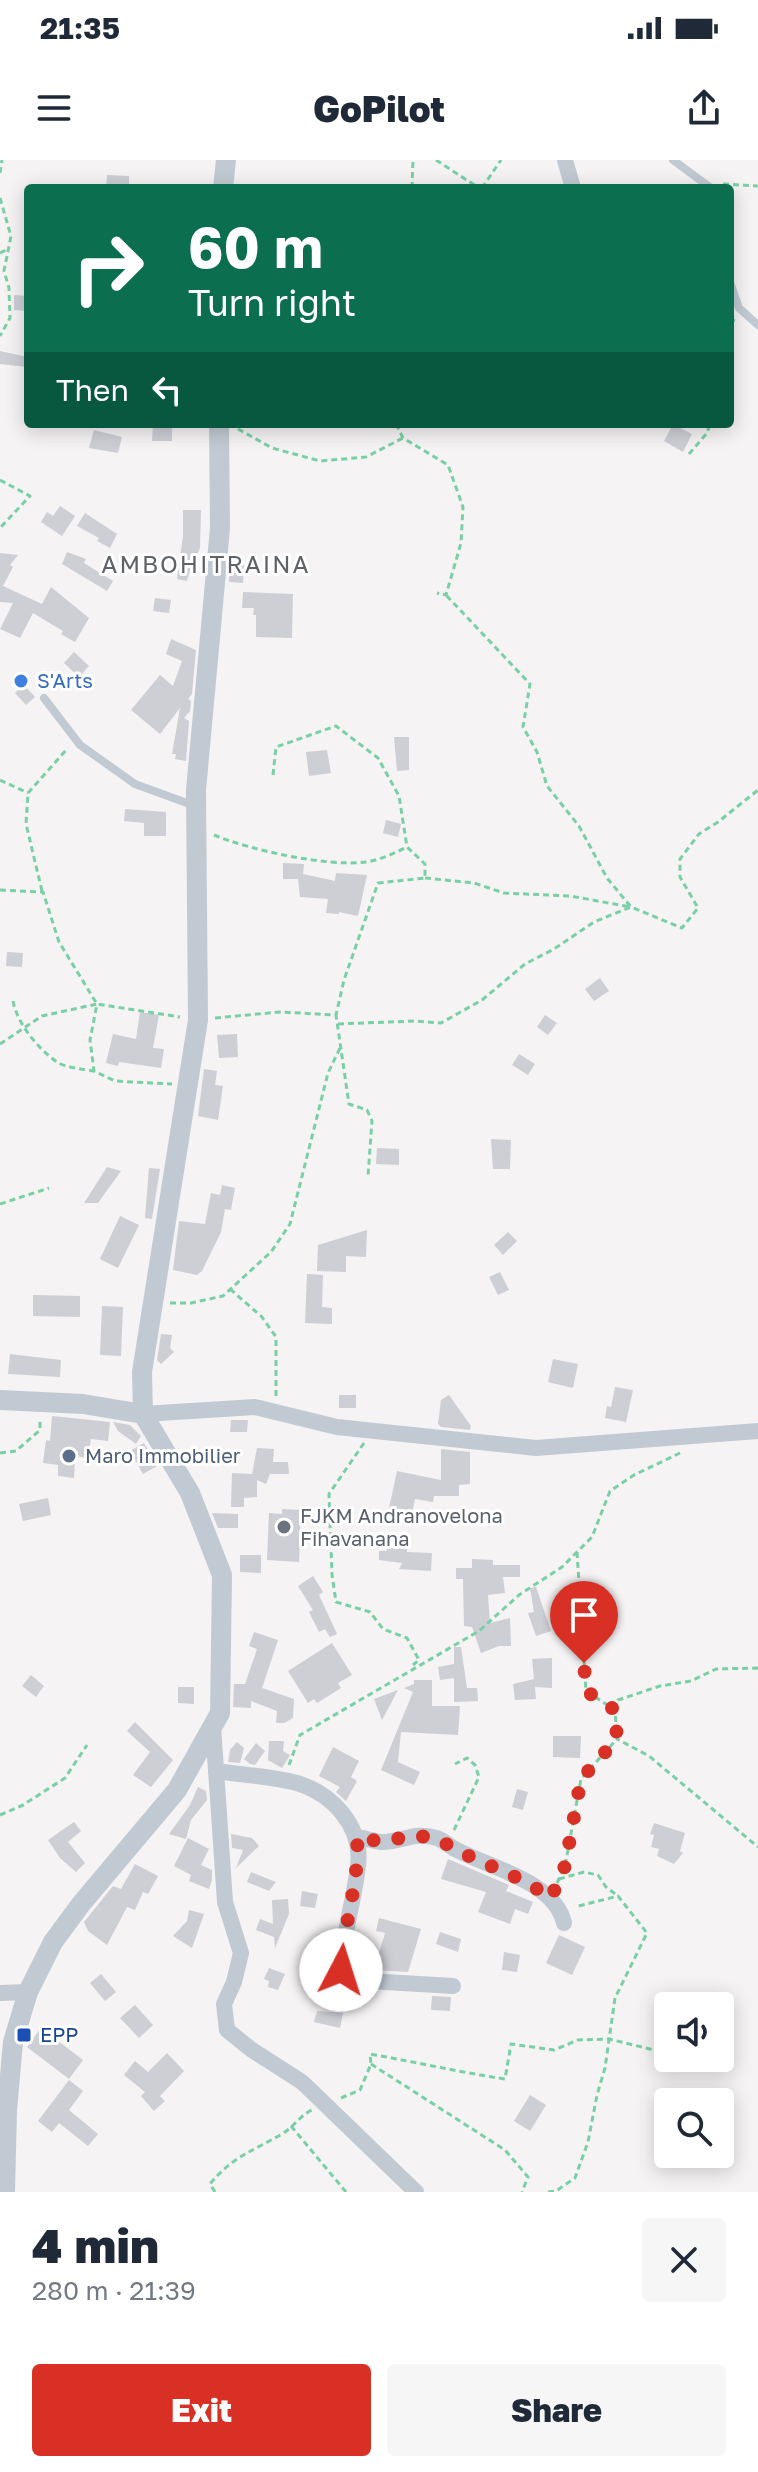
<!DOCTYPE html>
<meta charset="utf-8">
<style>
body{margin:0;font-family:"Golos Text",sans-serif;background:#f6f6f7;color:#1f2937;height:100vh;display:flex;flex-direction:column;font-size:30px;white-space:nowrap}
*{box-sizing:border-box;margin:0}
p{font-size:26px;color:#747a83}
.icon{flex:none;width:44px;height:44px;fill:none;stroke:currentColor;stroke-width:2;stroke-linecap:round;stroke-linejoin:round}
.map{position:relative;height:2032px;overflow:hidden}
.sheet{display:flex;flex-direction:column;background:#fff;flex:1}
.sheet>*{flex:none}
.banner{position:absolute;left:24px;top:24px;width:710px;height:244px;border-radius:8px;box-shadow:0 4px 20px #0003;background:#0b6e4f;color:#fff;overflow:hidden}
.controls{position:absolute;left:654px;top:1832px;display:grid;gap:16px}
.controls a{display:grid;place-items:center;width:80px;height:80px;border-radius:8px;background:#fff;box-shadow:0 4px 20px #0003;font-size:40px}
.pin{position:absolute;display:grid;place-items:center;width:68px;height:68px;color:#fff;margin:-82px -34px;border-radius:50% 50% 50% 0;rotate:-45deg;box-shadow:0 0 8px #0007}
.pin .icon{rotate:45deg}
.me{position:absolute;width:88px;margin:-44px;rotate:5deg;stroke-linejoin:round;filter:drop-shadow(0 0 6px #0008)}
.turn{display:flex;align-items:center;gap:28px;height:168px;padding:0 32px;font-size:36px}
.turn .icon{width:104px;height:104px;stroke-width:2.5}
.turn b{display:block;font-size:56px;line-height:68px}
.then{display:flex;align-items:center;height:76px;padding:0 32px;background:#0003;gap:16px;font-size:30px}
.round{display:grid;place-items:center;flex:none;width:84px;height:84px;border-radius:8px;background:#f6f6f7}
.summary{display:flex;align-items:center;justify-content:space-between;height:136px;padding:0 32px}
h1{font-size:48px;font-weight:800;line-height:60px}
.primary-button{display:flex;gap:16px;margin-top:auto;padding:16px 32px}
.primary-button a{flex:1;height:92px;border-radius:8px;background:#d93025;color:#fff;font-size:32px;font-weight:800;line-height:92px;text-align:center}
.primary-button a+a{background:#f6f6f7;color:#1f2937}
.status{display:flex;justify-content:space-between;align-items:center;height:56px;padding:0 40px;background:#fff;direction:ltr}
.status svg{height:22px;fill:currentColor}
header{display:flex;justify-content:space-between;align-items:center;height:104px;padding:0 32px;background:#fff;font-size:36px;font-weight:800}
.map>svg:first-child{display:block}
.building{fill:#cdcfd5}
.lines{fill:none;stroke-linecap:round;stroke-linejoin:round}
.path{stroke:#7ad0a6;stroke-width:3;stroke-dasharray:6 4;stroke-linecap:butt}
.service{stroke:#c1cad2;stroke-width:8}
.minor{stroke:#c1cad2;stroke-width:16}
.tertiary{stroke:#c1cad2;stroke-width:20}
.route{stroke:#d93025;stroke-width:14;stroke-dasharray:0 25.2}
.shop-dot{fill:#3f7fe0;stroke:#fff;stroke-width:3}
.service-dot{fill:#5c6f8a;stroke:#fff;stroke-width:3}
.worship-dot{fill:#6b7280;stroke:#fff;stroke-width:3}
.transit-dot{fill:#1a4fb4;stroke:#fff;stroke-width:3}
.labels{text-anchor:middle;stroke-width:6;stroke-linejoin:round;paint-order:stroke}
.shop-label{font-size:20px;fill:#366cbe;stroke:#fff;text-anchor:start}
.service-label{font-size:20px;fill:#4e5e75;stroke:#fff;text-anchor:start}
.worship-label{font-size:20px;fill:#5b616d;stroke:#fff;text-anchor:start}
.transit-label{font-size:20px;fill:#164399;stroke:#fff;text-anchor:start}
.quarter-label{font-size:24px;letter-spacing:2px;fill:#5f6368;stroke:#fff}
</style>
<div class="status"><b>21:35</b><svg viewBox="0 0 49 12"><path d="M0 12V9h3v3zM5 12V6h3v6zM10 12V3h3v9zM15 12V0h3v12zM26 1h20v11H26zM47 4h2v5h-2z"/></svg></div>
<header><svg class="icon" aria-label="menu" viewBox="0 0 24 24"><path d="M4 6h16M4 12h16M4 18h16"/></svg>GoPilot<svg class="icon" aria-label="share" viewBox="0 0 24 24"><path d="M12 15V3M7 8l5-5 5 5M5 13v7h14v-7"/></svg></header>
<div class="map">
<svg width="758" height="2032" viewBox="0 0 758 2032">
<rect width="100%" height="100%" fill="#f5f3f3"/>
<!-- building -->
<g class="building">
<path d="M107 15 129 16V28H106Z"/>
<path d="M14 135 28 136V151L14 150Z"/>
<path d="M0 191 28 197V207L0 204Z"/>
<path d="M153 264H172V281H152Z"/>
<path d="M673 264 692 274 683 292 664 281Z"/>
<path d="M94 270 122 277 118 293 89 288Z"/>
<path d="M60 346 75 356 62 376 41 362 47 352 53 356Z"/>
<path d="M183 350H201L200 388 197 395 195 394 187 421 177 419 183 376Z"/>
<path d="M85 353 117 374 110 388 97 381 99 378 77 366Z"/>
<path d="M67 392 86 399 84 403 113 421 107 431 62 404Z"/>
<path d="M0 393 18 395 10 405 13 407 3 426 42 444 51 427 89 458 75 482 61 474 63 471 33 453 20 478 0 469 13 443 0 442Z"/>
<path d="M230 405H244L243 423 229 422Z"/>
<path d="M243 432 293 434 292 478 256 477V455H253L254 448H242Z"/>
<path d="M155 438 171 440 169 453 153 451Z"/>
<path d="M171 479 196 490 192 534 188 539 191 541 190 551 184 558 189 561 186 601 175 599 176 594H172L180 548 160 574 131 550 160 515 173 526 182 501 166 494Z"/>
<path d="M74 492 89 506 79 517 64 503Z"/>
<path d="M24 525 35 537 26 545 15 533Z"/>
<path d="M394 577H409V610L397 611Z"/>
<path d="M327 590 331 613 309 616 306 592Z"/>
<path d="M125 649 166 652V676H144V663L124 661Z"/>
<path d="M386 660 401 664 398 677 383 673Z"/>
<path d="M283 703 304 704 303 714 335 721 336 713 367 715 358 756 339 752V754L326 753 328 739 300 737 298 719H283Z"/>
<path d="M7 792 23 793 22 807 6 806Z"/>
<path d="M600 818 609 831 594 841 585 829Z"/>
<path d="M140 852 159 855 153 888 164 889 161 908 119 902 118 906 106 903 113 874 136 879Z"/>
<path d="M545 855 557 863 548 875 537 867Z"/>
<path d="M237 874 238 897 219 898 217 875Z"/>
<path d="M519 894 535 904 528 915 512 905Z"/>
<path d="M204 909 217 911 215 925 223 926 218 960 198 956Z"/>
<path d="M491 979 511 980 510 1009H493Z"/>
<path d="M377 988 399 989V1005L376 1004Z"/>
<path d="M107 1007 121 1011 98 1043H84Z"/>
<path d="M149 1008 160 1009 152 1059 145 1058Z"/>
<path d="M222 1025 235 1028 231 1050 225 1049 221 1072 202 1111 197 1115 173 1110 179 1061 205 1064 211 1033 220 1035Z"/>
<path d="M120 1056 139 1065 118 1108 100 1099Z"/>
<path d="M367 1070 366 1097 346 1096V1112L317 1111 318 1085Z"/>
<path d="M508 1072 517 1081 503 1095 494 1085Z"/>
<path d="M500 1112 509 1130 498 1135 489 1117Z"/>
<path d="M307 1114 323 1115 322 1147 332 1148V1164L305 1163Z"/>
<path d="M33 1135 80 1136V1157L33 1156Z"/>
<path d="M102 1146 123 1147 121 1196 100 1195Z"/>
<path d="M161 1174 172 1175 170 1188 174 1192 161 1204 157 1200Z"/>
<path d="M10 1194 61 1200 60 1217 8 1214Z"/>
<path d="M553 1199 578 1204 573 1228 548 1222Z"/>
<path d="M615 1227 633 1230 626 1262 605 1258 607 1246 611 1247Z"/>
<rect x="339" y="1235" width="17" height="13"/>
<path d="M449 1235 471 1266 470 1270 441 1267 438 1264 441 1240Z"/>
<path d="M52 1256 110 1262 108 1281 91 1279 88 1298 75 1296 74 1318 58 1316V1305L43 1303 46 1280 50 1281Z"/>
<path d="M231 1260H248L247 1272H230Z"/>
<path d="M113 1262 130 1265 141 1276 136 1284 118 1271Z"/>
<path d="M144 1283 157 1306 143 1314 130 1291Z"/>
<path d="M257 1288 274 1289 273 1302H288L289 1314H270L266 1324 257 1320V1337L244 1338V1347H231L232 1313 252 1314Z"/>
<path d="M441 1289 470 1292V1324L459 1325V1336H434L433 1342 415 1339 411 1358 388 1353 397 1311 441 1320Z"/>
<path d="M48 1338 51 1355 23 1361 19 1344Z"/>
<path d="M282 1349 301 1350 299 1402 267 1400 269 1353 282 1354Z"/>
<path d="M212 1353 238 1354V1368H218Z"/>
<path d="M387 1387 407 1389V1392L432 1393 431 1411 399 1409 402 1403 379 1400V1391H387Z"/>
<path d="M240 1395H261V1413L240 1412Z"/>
<path d="M472 1399 493 1400V1405H520V1417H503L505 1433 488 1435 490 1463 510 1458 511 1486H499L481 1493 472 1467 464 1466 463 1419H456V1408H472Z"/>
<path d="M313 1416 323 1432 319 1435 337 1474 330 1477 325 1469 319 1472 309 1452 313 1450 298 1426Z"/>
<path d="M536 1427 551 1471 536 1476 528 1453 534 1452 530 1428Z"/>
<path d="M254 1472 278 1480 262 1528 294 1539 293 1558 284 1563H276L277 1551 251 1541V1548L233 1547 234 1524H245L257 1489 249 1486Z"/>
<path d="M332 1483 352 1515 338 1523 341 1528 317 1543 314 1539 308 1543 288 1511Z"/>
<path d="M454 1487H461L467 1528H477L478 1541 454 1542V1518L440 1520 438 1507 454 1504Z"/>
<path d="M552 1498V1528L535 1527 536 1539 515 1540 513 1524 534 1519 532 1499Z"/>
<path d="M31 1515 44 1526 36 1537 22 1526Z"/>
<path d="M414 1520H432V1546H460L458 1575 401 1572 398 1602 420 1612 414 1625 381 1610 413 1532 404 1528 414 1524Z"/>
<path d="M178 1527H194V1544L178 1543Z"/>
<path d="M398 1530 382 1560 374 1539Z"/>
<path d="M135 1562 173 1600 151 1627 133 1615 150 1592 127 1571Z"/>
<path d="M553 1576H581L580 1598 553 1597Z"/>
<path d="M269 1581H284L283 1591 290 1595 282 1608 268 1600Z"/>
<path d="M237 1582 244 1588 240 1603 228 1602 230 1590Z"/>
<path d="M256 1583 265 1591 255 1605 250 1604 244 1599Z"/>
<path d="M333 1587 359 1601 351 1617 357 1621 346 1641 336 1632 340 1627 319 1616Z"/>
<path d="M198 1627 206 1631 207 1640 191 1660 186 1679 169 1674 190 1645Z"/>
<path d="M517 1629 528 1632 523 1650 512 1647Z"/>
<path d="M74 1662 81 1671 68 1682 85 1703 76 1712 60 1698 48 1680Z"/>
<path d="M654 1663 685 1673 680 1691 683 1693 674 1704 657 1696 659 1689 651 1687 654 1675 650 1674Z"/>
<path d="M231 1674 252 1678 259 1686 236 1708 243 1690 232 1688Z"/>
<path d="M188 1678 209 1689 201 1705 212 1710V1720L209 1729 189 1721 191 1715 174 1706Z"/>
<path d="M448 1699 509 1725 506 1731 533 1742 528 1754 515 1749 510 1764 478 1752 486 1732 441 1719Z"/>
<path d="M135 1704 158 1716 148 1734 143 1732 135 1750 127 1747 107 1785 88 1771 84 1762 113 1726 121 1729Z"/>
<path d="M251 1712 276 1722 269 1731 247 1722Z"/>
<path d="M302 1731 318 1734 315 1748 300 1746Z"/>
<path d="M288 1739 289 1754 275 1788 274 1777 256 1770 260 1759 273 1764 272 1740Z"/>
<path d="M189 1750 204 1754 192 1788 173 1776 187 1761Z"/>
<path d="M379 1758 421 1769 408 1812 374 1810 385 1773 376 1771Z"/>
<path d="M440 1772 461 1779 458 1792 436 1784Z"/>
<path d="M559 1775 585 1787 572 1815 546 1803Z"/>
<path d="M504 1792 520 1795 517 1812 502 1810Z"/>
<path d="M269 1808 285 1814 278 1830 268 1827 269 1821 264 1819Z"/>
<path d="M101 1814 116 1832 105 1841 90 1823Z"/>
<path d="M432 1836 451 1837 450 1851 431 1850Z"/>
<path d="M135 1845 153 1865 139 1878 120 1858Z"/>
<path d="M317 1851 343 1853 340 1868 314 1862Z"/>
<path d="M41 1868 83 1900 69 1919 27 1887Z"/>
<path d="M167 1893 184 1911 160 1936 165 1941 154 1951 141 1936 145 1932 124 1915 135 1901 148 1912Z"/>
<path d="M69 1920 83 1931 69 1950 98 1974 88 1986 59 1963 52 1972 38 1961Z"/>
<path d="M530 1935 546 1945 530 1971 514 1961Z"/>
</g>
<g class="lines">
<!-- path -->
<g class="path">
<path d="M436 0 479 28"/>
<path d="M0 13 2 0"/>
<path d="M723 24 758 26"/>
<path d="M412 28 413 0"/>
<path d="M482 28 501 0"/>
<path d="M0 38 11 76 4 111 9 128 10 158 0 176"/>
<path d="M0 93 8 89"/>
<path d="M730 171 734 159"/>
<path d="M396 264 403 278 448 305 463 347 461 383 446 435 437 433"/>
<path d="M238 269 272 288 320 301 366 297 403 278"/>
<path d="M689 294 707 273 710 264"/>
<path d="M0 320 30 336 0 368"/>
<path d="M273 615 276 587 336 566 378 598 399 636 407 687 425 704V718L378 723 344 820 336 855"/>
<path d="M0 620 28 633"/>
<path d="M214 675C250 690 327 707 366 702 380 700 395 693 407 687"/>
<path d="M425 718 474 723 504 733 570 736 631 747 607 718 579 666 547 626 537 592 523 567 530 524 446 435"/>
<path d="M0 730 43 732 59 782 97 844 180 857"/>
<path d="M42 731 26 664 28 633 68 588"/>
<path d="M13 841C17 863 38 889 57 902 66 908 83 909 94 911"/>
<path d="M215 858 280 852 336 855 349 944 367 950 372 961 368 1016"/>
<path d="M338 864 414 861 441 863 482 840 525 804 554 789 594 762 631 747 682 768 698 748 680 717V699L699 674 718 662 758 630"/>
<path d="M0 884 42 856 97 844 90 880 94 911 115 921 172 924"/>
<path d="M0 1044 49 1028"/>
<path d="M230 1129 262 1157 276 1177V1239"/>
<path d="M170 1143H191L223 1136 271 1092 290 1064 328 913 340 888"/>
<path d="M364 1283 329 1334 332 1415 336 1442 370 1452 383 1469 407 1478 419 1500 413 1505"/>
<path d="M0 1293 16 1291 40 1270V1258"/>
<path d="M577 1392 586 1531 615 1550 617 1579 649 1596 758 1687"/>
<path d="M615 1550 618 1540 660 1526 691 1521 716 1509 758 1508"/>
<path d="M289 1605 300 1575 479 1471 519 1435 562 1407 592 1377 610 1331 634 1315 680 1293"/>
<path d="M0 1655 23 1645 65 1618 87 1585"/>
<path d="M454 1670 479 1617 475 1605 467 1598 455 1604"/>
<path d="M559 1719 584 1712 598 1715 606 1727 618 1736"/>
<path d="M557 1723 565 1706 581 1619 616 1580"/>
<path d="M371 1904 505 1990 528 2017 522 2032"/>
<path d="M341 1938 360 1930 371 1904 370 1894C415 1902 459 1912 505 1919L511 1884 554 1890 578 1880 609 1879 662 1892"/>
<path d="M291 1966 346 2032"/>
<path d="M215 2032 210 2024C233 1996 253 1991 282 1974 294 1967 299 1956 312 1950"/>
<path d="M548 2032 556 2031 575 2018 588 1982 597 1935 605 1908 615 1838 647 1773 618 1736 575 1747"/>
</g>
<!-- service -->
<g class="service">
<path d="M673 0 711 28"/>
<path d="M730 122 739 148 758 165"/>
<path d="M44 538 80 585 135 624 195 646"/>
</g>
<!-- minor -->
<g class="minor">
<path d="M565 0 573 28"/>
<path d="M143 1254 255 1247 337 1267 536 1288 758 1271"/>
<path d="M213 1566 225 1742 241 1793 234 1822 224 1844 227 1870 252 1890 302 1922 416 2032"/>
<path d="M216 1611C242 1615 271 1616 297 1623 333 1634 363 1667 358 1706 354 1741 343 1774 341 1810L351 1820 453 1826"/>
<path d="M357 1677C365 1678 373 1681 381 1682 402 1682 415 1671 437 1678 445 1681 451 1688 459 1691 491 1708 555 1722 564 1763"/>
<path d="M0 1833 28 1832"/>
</g>
<!-- tertiary -->
<g class="tertiary">
<path d="M223 28 226 0"/>
<path d="M0 1240 83 1244 143 1254"/>
<path d="M5 2032 7 1950 13 1882 28 1832 53 1782 81 1744 177 1630 220 1553 222 1415 190 1333 143 1254 142 1212 198 860 196 630 220 368 219 264"/>
</g>
</g>
<g class="lines">
<!-- route -->
<path class="route" d="M341 1810C343 1765 360 1722 357 1677L382 1682 414 1675 438 1679 458 1691 526 1722 551 1738 565 1706 581 1619 617 1579 615 1550 586 1531 584 1503"/>
</g>
<!-- markers -->
<circle class="shop-dot" cx="21" cy="521" r="8"/>
<circle class="service-dot" cx="69" cy="1296" r="8"/>
<circle class="worship-dot" cx="284" cy="1367" r="8"/>
<rect class="transit-dot" x="16" y="1867" width="16" height="16" rx="4"/>
<g class="labels">
<!-- shop labels -->
<g class="shop-label">
<text x="37" y="528">S'Arts</text>
</g>
<!-- service labels -->
<g class="service-label">
<text x="85" y="1303">Maro Immobilier</text>
</g>
<!-- worship labels -->
<g class="worship-label">
<text x="300" y="1363">FJKM Andranovelona<tspan x="300" dy="23">Fihavanana</tspan></text>
</g>
<!-- transit labels -->
<g class="transit-label">
<text x="40" y="1882">EPP</text>
</g>
<!-- quarter labels -->
<g class="quarter-label">
<text x="206" y="413">AMBOHITRAINA</text>
</g>
</g>
</svg>
<div class="controls">
<a><svg class="icon" aria-label="sound" viewBox="0 0 24 24"><path d="M4 9h4l5-4v14l-5-4H4zM17 9q2 3 0 6"/></svg></a>
<a><svg class="icon" aria-label="search" viewBox="0 0 24 24"><circle cx="10" cy="10" r="6"/><path d="M15 15l6 6"/></svg></a>
</div>
<div class="pin" style="left:584px;top:1503px;background:#d93025"><svg class="icon" aria-label="arrive" viewBox="0 0 24 24"><path d="M6 21V4h12l-3 4 3 4H6"/></svg></div>
<svg class="me" style="left:341px;top:1810px" viewBox="-20 -20 40 40"><circle r="19" fill="#fff"/><path d="M0-13L10 11 0 6-10 11z" fill="#d93025"/></svg>
<div class="banner">
<div class="turn"><svg class="icon" aria-label="right" viewBox="0 0 24 24"><path d="M7 20v-9h11M14 6l5 5-5 5"/></svg><div><b>60 m</b>Turn right</div></div>
<div class="then">Then<svg class="icon" aria-label="left" viewBox="0 0 24 24"><path d="M17 20v-9H6M10 6l-5 5 5 5"/></svg></div>
</div>
</div>
<section class="sheet">
<div class="summary"><div><h1>4 min</h1><p>280 m · 21:39</p></div><a class="round"><svg class="icon" aria-label="close" viewBox="0 0 24 24"><path d="M6 6l12 12M18 6L6 18"/></svg></a></div>
<div class="primary-button"><a>Exit</a><a>Share</a></div>
</section>
